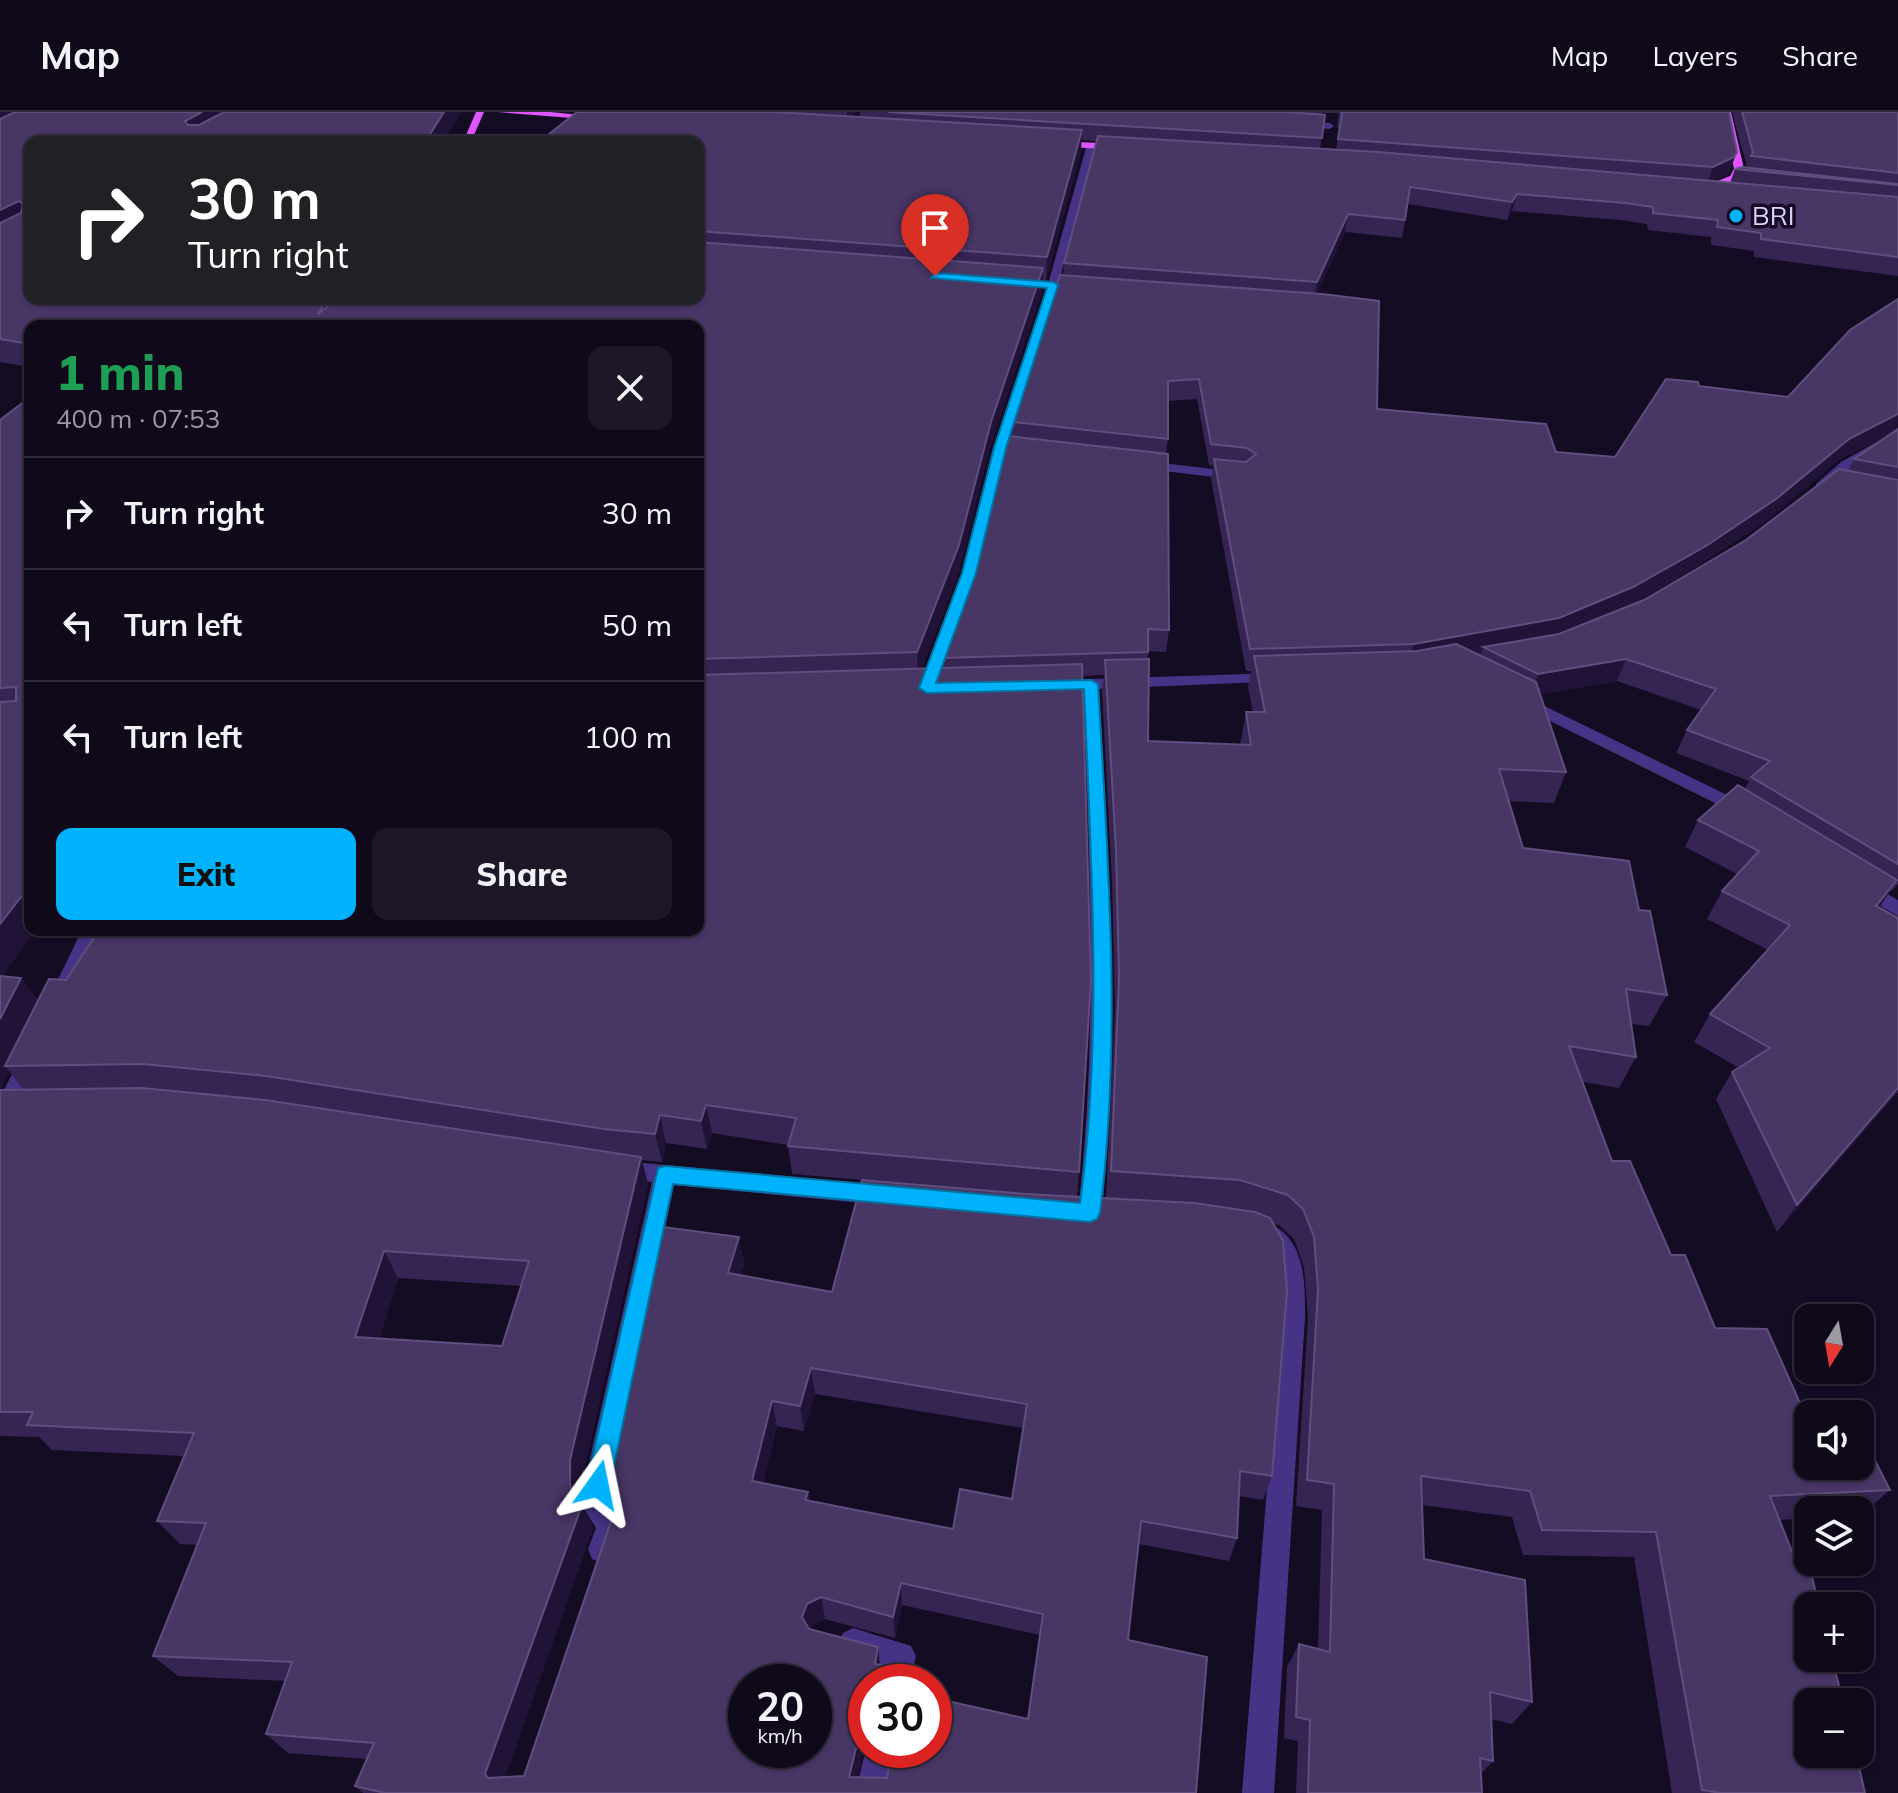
<!DOCTYPE html>
<meta charset="utf-8">
<style>
body{margin:0;font-family:Mulish,sans-serif;background:#1d1727;color:#f1f3f6;height:100vh;display:flex;flex-direction:column;font-size:30px;white-space:nowrap}
*{box-sizing:border-box;margin:0}
p{font-size:26px;color:#9b9aa2}
.icon{flex:none;width:44px;height:44px;fill:none;stroke:currentColor;stroke-width:2;stroke-linecap:round;stroke-linejoin:round}
.map{position:relative;flex:1;overflow:hidden}
.panel{position:absolute;left:24px;top:208px;width:680px;height:616px;display:flex;flex-direction:column;background:#0f091a;border-radius:16px;box-shadow:0 2px 6px #0004,0 0 0 2px #2f2a39}
.panel>*{flex:none}
.banner{position:absolute;left:24px;top:24px;width:680px;height:168px;border-radius:16px;box-shadow:0 2px 6px #0004,0 0 0 2px #2f2a39;background:#202124;color:#fff;overflow:hidden}
.needle{width:52px;rotate:191deg}
.tools{position:absolute;left:1794px;top:1192px;display:grid;gap:16px}
.tools a{display:grid;place-items:center;width:80px;height:80px;border-radius:16px;background:#0f091a;box-shadow:0 2px 6px #0004,0 0 0 2px #2f2a39;font-size:40px}
.speed{position:absolute;left:728px;top:1552px;display:flex;gap:16px;font-size:40px;font-weight:700;text-align:center}
.speed>*{display:grid;place-content:center;width:104px;height:104px;border-radius:50%;background:#0f091a;box-shadow:0 2px 6px #0004,0 0 0 2px #2f2a39;line-height:1}
.speed small{font-size:20px;font-weight:400}
.speed .limit{border:12px solid #d22;background:#fff;color:#111}
.pin{position:absolute;display:grid;place-items:center;width:68px;height:68px;color:#fff;margin:-82px -34px;border-radius:50% 50% 50% 0;rotate:-45deg;box-shadow:0 0 8px #0007}
.pin .icon{rotate:45deg}
.me{position:absolute;width:88px;margin:-44px;rotate:12deg;stroke-linejoin:round;filter:drop-shadow(0 0 6px #0008)}
.turn{display:flex;align-items:center;gap:28px;height:168px;padding:0 32px;font-size:36px}
.turn .icon{width:104px;height:104px;stroke-width:2.5}
.turn b{display:block;font-size:56px;line-height:68px}
.round{display:grid;place-items:center;flex:none;width:84px;height:84px;border-radius:16px;background:#1d1727}
.headline{display:flex;align-items:center;justify-content:space-between;height:136px;padding:0 32px}
h1{font-size:48px;font-weight:800;line-height:60px;color:#1e9e55}
.button{display:flex;gap:16px;margin-top:auto;padding:16px 32px}
.button a{flex:1;height:92px;border-radius:16px;background:#00b2f9;color:#111;font-size:32px;font-weight:800;line-height:92px;text-align:center}
.button a+a{background:#1d1727;color:#f1f3f6}
ul{padding:0;list-style:none}
li{display:flex;align-items:center;gap:24px;height:112px;padding:0 32px;border-top:2px solid #2f2a39}
li div{flex:1}
li b{display:block;font-size:30px}
li em{font-style:normal}
header{display:flex;align-items:center;gap:48px;box-sizing:border-box;height:112px;padding:0 40px;background:#0f091a;border-bottom:2px solid #2f2a39}
header strong{font-size:38px}
nav{display:flex;gap:44px;margin-inline-start:auto;font-size:28px}
.map>svg:first-child{display:block}
.lines{fill:none;stroke-linecap:round;stroke-linejoin:round}
.minor{fill:#463386;fill-rule:evenodd}
.major{fill:#df55ff;fill-rule:evenodd}
.wall{fill:#362453;fill-rule:evenodd}
.shaded-wall{fill:#211338}
.building{fill:#483665;stroke:#5f4e7e;stroke-width:2;fill-rule:evenodd}
.route{fill:#00b2f9;stroke:#0074a2;stroke-width:2}
.poi-dot{fill:#00b2f9;stroke:#140c23;stroke-width:3}
.labels{text-anchor:middle;stroke-width:7;stroke-linejoin:round;paint-order:stroke}
.far-poi-label{font-size:26px;fill:#ddceff;stroke:#140c23;text-anchor:start}
</style>
<header>
<strong>Map</strong>
<nav><a>Map</a><a>Layers</a><a>Share</a></nav>
</header>
<div class="map">
<svg width="1898" height="1681" viewBox="0 0 1898 1681">
<rect width="100%" height="100%" fill="#140c23"/>
<g class="lines">
<!-- minor -->
<g class="minor">
<path d="M1298 9 1330 11 1334 14 1330 17 1295 14Z"/>
<path d="M1087 32 1095 34 1059 170 1086 175 1081 178 1057 176 1007 336 976 461 935 576 933 579H921L919 576 962 461 993 336 1047 176 1012 170 1017 167 1049 169Z"/>
<path d="M1898 318V327L1851 356 1826 378H1816V372L1841 350Z"/>
<path d="M1144 349 1239 360 1246 364 1239 368 1139 356 1137 353Z"/>
<path d="M1278 561 1284 563V569L1099 577C1109 752 1119 926 1102 1101L1098 1108 1090 1111 1082 1108 1078 1101C1098 926 1090 752 1083 577L1058 578 1050 573 1058 568Z"/>
<path d="M1522 583 1725 682 1752 701 1743 707 1713 690 1516 592 1514 588Z"/>
<path d="M1862 768 1898 788V804L1855 780 1852 775 1855 770Z"/>
<path d="M82 818H102L66 891H52L49 886Z"/>
<path d="M30 940 38 942 41 948 8 1014 0 1017V986L22 942Z"/>
<path d="M621 1049 884 1073 892 1076 896 1083 892 1090 884 1093 674 1073 612 1373V1392L625 1412 612 1447 602 1451 592 1447 588 1437 596 1416 584 1397V1373L652 1070 613 1065 610 1058 613 1051Z"/>
<path d="M1265 1110C1306 1124 1305 1169 1305 1206L1274 1681H1242L1281 1206 1275 1145 1253 1120 1257 1113Z"/>
<path d="M853 1516 911 1534 916 1544 910 1570H880L884 1554 843 1541 838 1531 843 1521Z"/>
<path d="M866 1637 896 1638 887 1681H855Z"/>
</g>
<!-- major -->
<g class="major">
<path d="M476 0H484L471 30H463Z"/>
<path d="M497 0H550L601 5 597 8Z"/>
<path d="M1723 0H1731L1744 57 1737 68 1708 79 1705 74 1730 64 1734 57Z"/>
<path d="M1056 29 1120 32 1125 35 1120 38 1053 34Z"/>
</g>
</g>
<!-- wall -->
<path class="wall" d="M0 0H461L443 30 30 186H698V30L577 0H855L852 5H860V0H1729L1737 40 1728 62 1713 69 1730 71 1735 57 1747 55 1732 0H1898V164L1754 145V139L1711 133V125L1648 118 1647 112 1620 108 1512 99 1507 108 1408 92 1402 126 1345 120 1317 181 1377 297 1556 340 1615 345 1699 274 1788 285 1898 187V772L1891 780 1890 779 1879 796 1898 806V982L1897 981 1777 1120 1716 987 1732 960 1739 956 1694 930 1710 902 1768 838 1707 807 1722 779 1737 762 1685 735 1698 708 1745 677 1749 669 1676 641 1687 618 1701 598 1617 569 1540 582 1566 660 1554 691 1509 689 1523 736 1639 798 1667 883 1649 914 1631 912 1636 945 1619 976 1583 970 1612 1049 1715 1216 1808 1309 1890 1378 1860 1404V1398H1808V1406L1780 1408 1865 1681H1672L1634 1445 1523 1443 1512 1405 1422 1393 1424 1447 1532 1590 1512 1612 1491 1607 1493 1649 1481 1662 1482 1681H1296L1298 1629 1284 1626 1287 1555 1299 1532 1318 1537 1322 1398 1296 1394 1308 1206 1304 1155 1294 1127 1279 1113 1273 1112 1272 1364 1263 1388 1239 1384 1237 1426 1229 1449 1139 1432 1128 1528 1196 1681H363L355 1674 366 1647 288 1641 266 1622 285 1569 178 1564 153 1544 198 1433 180 1432 157 1409 184 1344 52 1338 39 1325 0 1324V308L30 285V818L2 864 21 866 38 889 66 868 698 818V214H30V255L0 250ZM1322 1H1339L1337 14 1339 18 1336 38 1320 37 1325 3 1321 2ZM1081 28 1096 29 1064 151 1063 163 1013 310 1012 324 979 440 941 546V556H922L959 460 990 335 1042 180V168H1046L1081 39ZM1197 287 1209 353 1213 354 1211 367 1246 559H1251L1248 575 1253 600H1246L1240 633 1148 629V539L1166 540 1169 518 1166 341 1168 327V289ZM1897 318 1854 347 1848 359 1746 428 1644 488 1632 493 1696 455 1766 409 1840 347ZM1104 563 1102 579 1112 769 1115 898 1106 1087 1077 1085 1079 1060 1083 564ZM9 959 23 977 0 978ZM712 1021 788 1033 792 1062 875 1069 832 1180 741 1163 744 1152 739 1125 605 1367 617 1394 524 1664 505 1665 593 1416 581 1391V1372L648 1072 642 1048 662 1050 666 1031 707 1037ZM398 1166 521 1174 502 1234 379 1227ZM815 1282 1023 1316 1012 1387 953 1417 809 1389 808 1380 763 1371 777 1314 804 1319ZM902 1493 1040 1523 1028 1607 887 1666 857 1665 864 1635H866V1570H884L882 1553 880 1552 878 1535 810 1517 811 1514 825 1507 895 1526Z"/>
<!-- shaded-wall -->
<g class="shaded-wall">
<path d="M0 0H40L0 20Z"/>
<path d="M202 0H245L192 29 185 9Z"/>
<path d="M444 0H461L443 30H425Z"/>
<path d="M847 0H855L847 14Z"/>
<path d="M1082 18 1081 39 1046 168 1047 145Z"/>
<path d="M1737 40 1728 62 1707 72 1713 55Z"/>
<path d="M1517 82 1512 99 1507 108 1512 90Z"/>
<path d="M19 89 29 111 0 125V98Z"/>
<path d="M1348 102 1345 120 1313 189 1317 170Z"/>
<path d="M1043 156 1042 180 990 335 959 460 918 568 917 540 991 310Z"/>
<path d="M328 186H349L318 202Z"/>
<path d="M374 186H391L379 214 371 192Z"/>
<path d="M1898 302V317L1840 347 1766 409 1696 455 1625 497 1551 528 1483 535 1481 541 1408 554 1414 532 1849 327Z"/>
<path d="M1626 547 1617 569 1530 584 1538 562Z"/>
<path d="M1897 768 1879 796 1876 794Z"/>
<path d="M25 780 30 788V818H36L0 867V812Z"/>
<path d="M21 866 41 894 5 954 9 959 0 978V907Z"/>
<path d="M1898 976V979L1777 1120 1797 1093Z"/>
<path d="M706 993 712 1021 707 1037 701 1009Z"/>
<path d="M660 1003 666 1031 662 1050 655 1022Z"/>
<path d="M641 1045 648 1072 581 1372V1396L582 1393 593 1416 500 1680 485 1662 570 1373V1348Z"/>
<path d="M739 1125 744 1152 734 1188 728 1161Z"/>
<path d="M384 1139 398 1166 371 1251 355 1225Z"/>
<path d="M811 1256 815 1282 804 1319 800 1294Z"/>
<path d="M772 1289 777 1314 758 1393 752 1369Z"/>
<path d="M901 1471 902 1493 895 1526 893 1505Z"/>
<path d="M821 1485 825 1507 811 1514 806 1526 802 1505 807 1492Z"/>
<path d="M878 1535 880 1556 875 1552Z"/>
<path d="M882 1553 884 1570H879Z"/>
<path d="M861 1616 864 1635 853 1681 849 1665Z"/>
</g>
<!-- building -->
<g class="building">
<path d="M15 0H202L185 9 188 13H199L224 0H444L425 30H30V186H328L318 202 338 186H374L371 192 388 191 390 186H698V130L1043 156 991 310 959 433 917 540 698 547V214H30V232L0 227V111L21 101 23 92 19 89 0 98V7Z"/>
<path d="M577 0H774L1082 18 1047 145 698 119V30H539Z"/>
<path d="M888 0H1289L1325 3 1322 26Z"/>
<path d="M1341 0H1729L1737 40 1734 45 1713 55 1338 27 1342 2Z"/>
<path d="M1742 0H1898V61L1751 44 1753 40Z"/>
<path d="M1098 24 1378 40 1898 85V145L1761 127V121L1717 115 1718 108 1653 101V95L1625 91 1517 82 1512 90 1410 75 1405 108 1348 102 1317 170 1064 151Z"/>
<path d="M1742 55 1898 72V73L1735 57Z"/>
<path d="M1060 163 1322 182 1379 189 1377 297 1546 312 1556 340 1615 345 1666 267 1698 270 1699 274 1788 285 1850 218 1898 187V302L1849 327 1776 387 1706 434 1633 475 1559 506 1414 532 1250 537 1214 347 1246 350 1256 342 1247 336 1211 332 1199 267 1168 269V327L1013 310Z"/>
<path d="M30 285V780H25L0 812V590L16 589V575L0 576V308Z"/>
<path d="M1898 317V355L1854 347Z"/>
<path d="M1008 324 1168 342 1169 518 1148 517V540L941 546 979 440Z"/>
<path d="M1839 357 1898 368V752L1751 665 1770 649 1687 618 1716 577 1626 547 1538 562 1483 535 1559 522 1644 488 1746 428Z"/>
<path d="M1456 532 1536 570 1566 660 1499 657 1523 736 1629 749 1639 798 1650 799 1667 883 1626 877 1636 945 1569 934 1612 1049H1630L1671 1143H1685L1715 1216 1767 1217 1808 1309V1354H1860V1319L1890 1378 1770 1384 1800 1460 1811 1461 1819 1494H1808V1546H1832L1843 1590H1808V1642H1856L1865 1681H1720L1702 1678 1656 1420 1542 1418 1530 1379 1421 1364 1424 1447 1525 1468 1532 1590 1490 1580 1493 1649 1480 1646 1482 1681H1308L1310 1608 1296 1605 1299 1532 1330 1540 1334 1372 1307 1368 1318 1177 1314 1125 1303 1097 1288 1083 1240 1068 1111 1059 1119 867 1116 738 1105 548 1149 547 1148 629 1251 633 1246 600H1265L1254 544 1417 539Z"/>
<path d="M1082 552 1091 869 1079 1060 788 1034 796 1006 706 993 701 1009 660 1003 655 1022 604 1017 266 964 143 952 5 954 49 867 66 868 99 818H698V563Z"/>
<path d="M1738 673 1897 768 1876 794 1898 806V976L1797 1093 1732 960 1770 936 1710 902 1790 813 1722 779 1759 739 1698 708Z"/>
<path d="M0 864 21 866 0 907Z"/>
<path d="M142 976 265 988 641 1045 570 1348V1373L582 1393 485 1662 488 1666 524 1664 618 1389 605 1367V1349L656 1114 739 1125 728 1161 832 1180 862 1068 1026 1082 1194 1091 1255 1100 1270 1106 1283 1129 1287 1179 1272 1364 1240 1359 1237 1426 1141 1409 1128 1528 1207 1545 1196 1681H385L355 1674 374 1631 266 1622 292 1550 153 1544 206 1411 157 1409 194 1321 27 1313 33 1300H0V978ZM384 1139 529 1149 502 1234 355 1225ZM811 1256 1027 1292 1012 1387 960 1377 953 1417 805 1388 808 1380 752 1369 772 1289 800 1294ZM901 1471 1043 1502 1028 1607 934 1586V1638H892L887 1666 849 1665 861 1616H866V1570H879L882 1553 875 1552 878 1535 809 1517 802 1505 807 1492 821 1485 893 1505ZM746 1570H814V1638H746Z"/>
</g>
<!-- route -->
<path class="route" d="M935 161 1053 170 1058 173 1006 336 976 461 936 571 1091 568 1098 572C1108 747 1122 926 1100 1101L1097 1107 1090 1110 673 1072 610 1373 607 1381 598 1385 589 1381 586 1373 658 1056 665 1054 1080 1091C1103 925 1091 744 1084 577L927 581 919 576 962 461 994 336 1047 176 931 166Z"/>
<!-- markers -->
<circle class="poi-dot" cx="1736" cy="104" r="8"/>
<g class="labels">
<!-- far-poi labels -->
<g class="far-poi-label">
<text x="1752" y="113">BRI</text>
</g>
</g>
</svg>
<div class="tools">
<a><svg class="needle" viewBox="-14 -14 28 28"><path d="M0-13l5 13h-10z" fill="#e53935"/><path d="M0 13l5-13h-10z" fill="#9b9aa2"/></svg></a>
<a><svg class="icon" aria-label="sound" viewBox="0 0 24 24"><path d="M4 9h4l5-4v14l-5-4H4zM17 9q2 3 0 6"/></svg></a>
<a><svg class="icon" aria-label="layers" viewBox="0 0 24 24"><path d="M12 4l9 5-9 5-9-5zM3 14l9 5 9-5"/></svg></a>
<a>+</a>
<a>−</a>
</div>
<div class="speed"><div>20<small>km/h</small></div><div class="limit">30</div></div>
<div class="pin" style="left:935px;top:164px;background:#d93025"><svg class="icon" aria-label="arrive" viewBox="0 0 24 24"><path d="M6 21V4h12l-3 4 3 4H6"/></svg></div>
<svg class="me" style="left:598px;top:1373px" viewBox="-20 -20 40 40"><path d="M0-17L14 15 0 8-14 15z" fill="#00b2f9" stroke="#fff" stroke-width="4"/></svg>
<div class="banner">
<div class="turn"><svg class="icon" aria-label="right" viewBox="0 0 24 24"><path d="M7 20v-9h11M14 6l5 5-5 5"/></svg><div><b>30 m</b>Turn right</div></div>
</div>
<section class="panel">
<div class="headline"><div><h1>1 min</h1><p>400 m · 07:53</p></div><a class="round"><svg class="icon" aria-label="close" viewBox="0 0 24 24"><path d="M6 6l12 12M18 6L6 18"/></svg></a></div>
<ul>
<li><svg class="icon" aria-label="right" viewBox="0 0 24 24"><path d="M7 20v-9h11M14 6l5 5-5 5"/></svg><div><b>Turn right</b></div><em>30 m</em></li>
<li><svg class="icon" aria-label="left" viewBox="0 0 24 24"><path d="M17 20v-9H6M10 6l-5 5 5 5"/></svg><div><b>Turn left</b></div><em>50 m</em></li>
<li><svg class="icon" aria-label="left" viewBox="0 0 24 24"><path d="M17 20v-9H6M10 6l-5 5 5 5"/></svg><div><b>Turn left</b></div><em>100 m</em></li>
</ul>
<div class="button"><a>Exit</a><a>Share</a></div>
</section>
</div>
